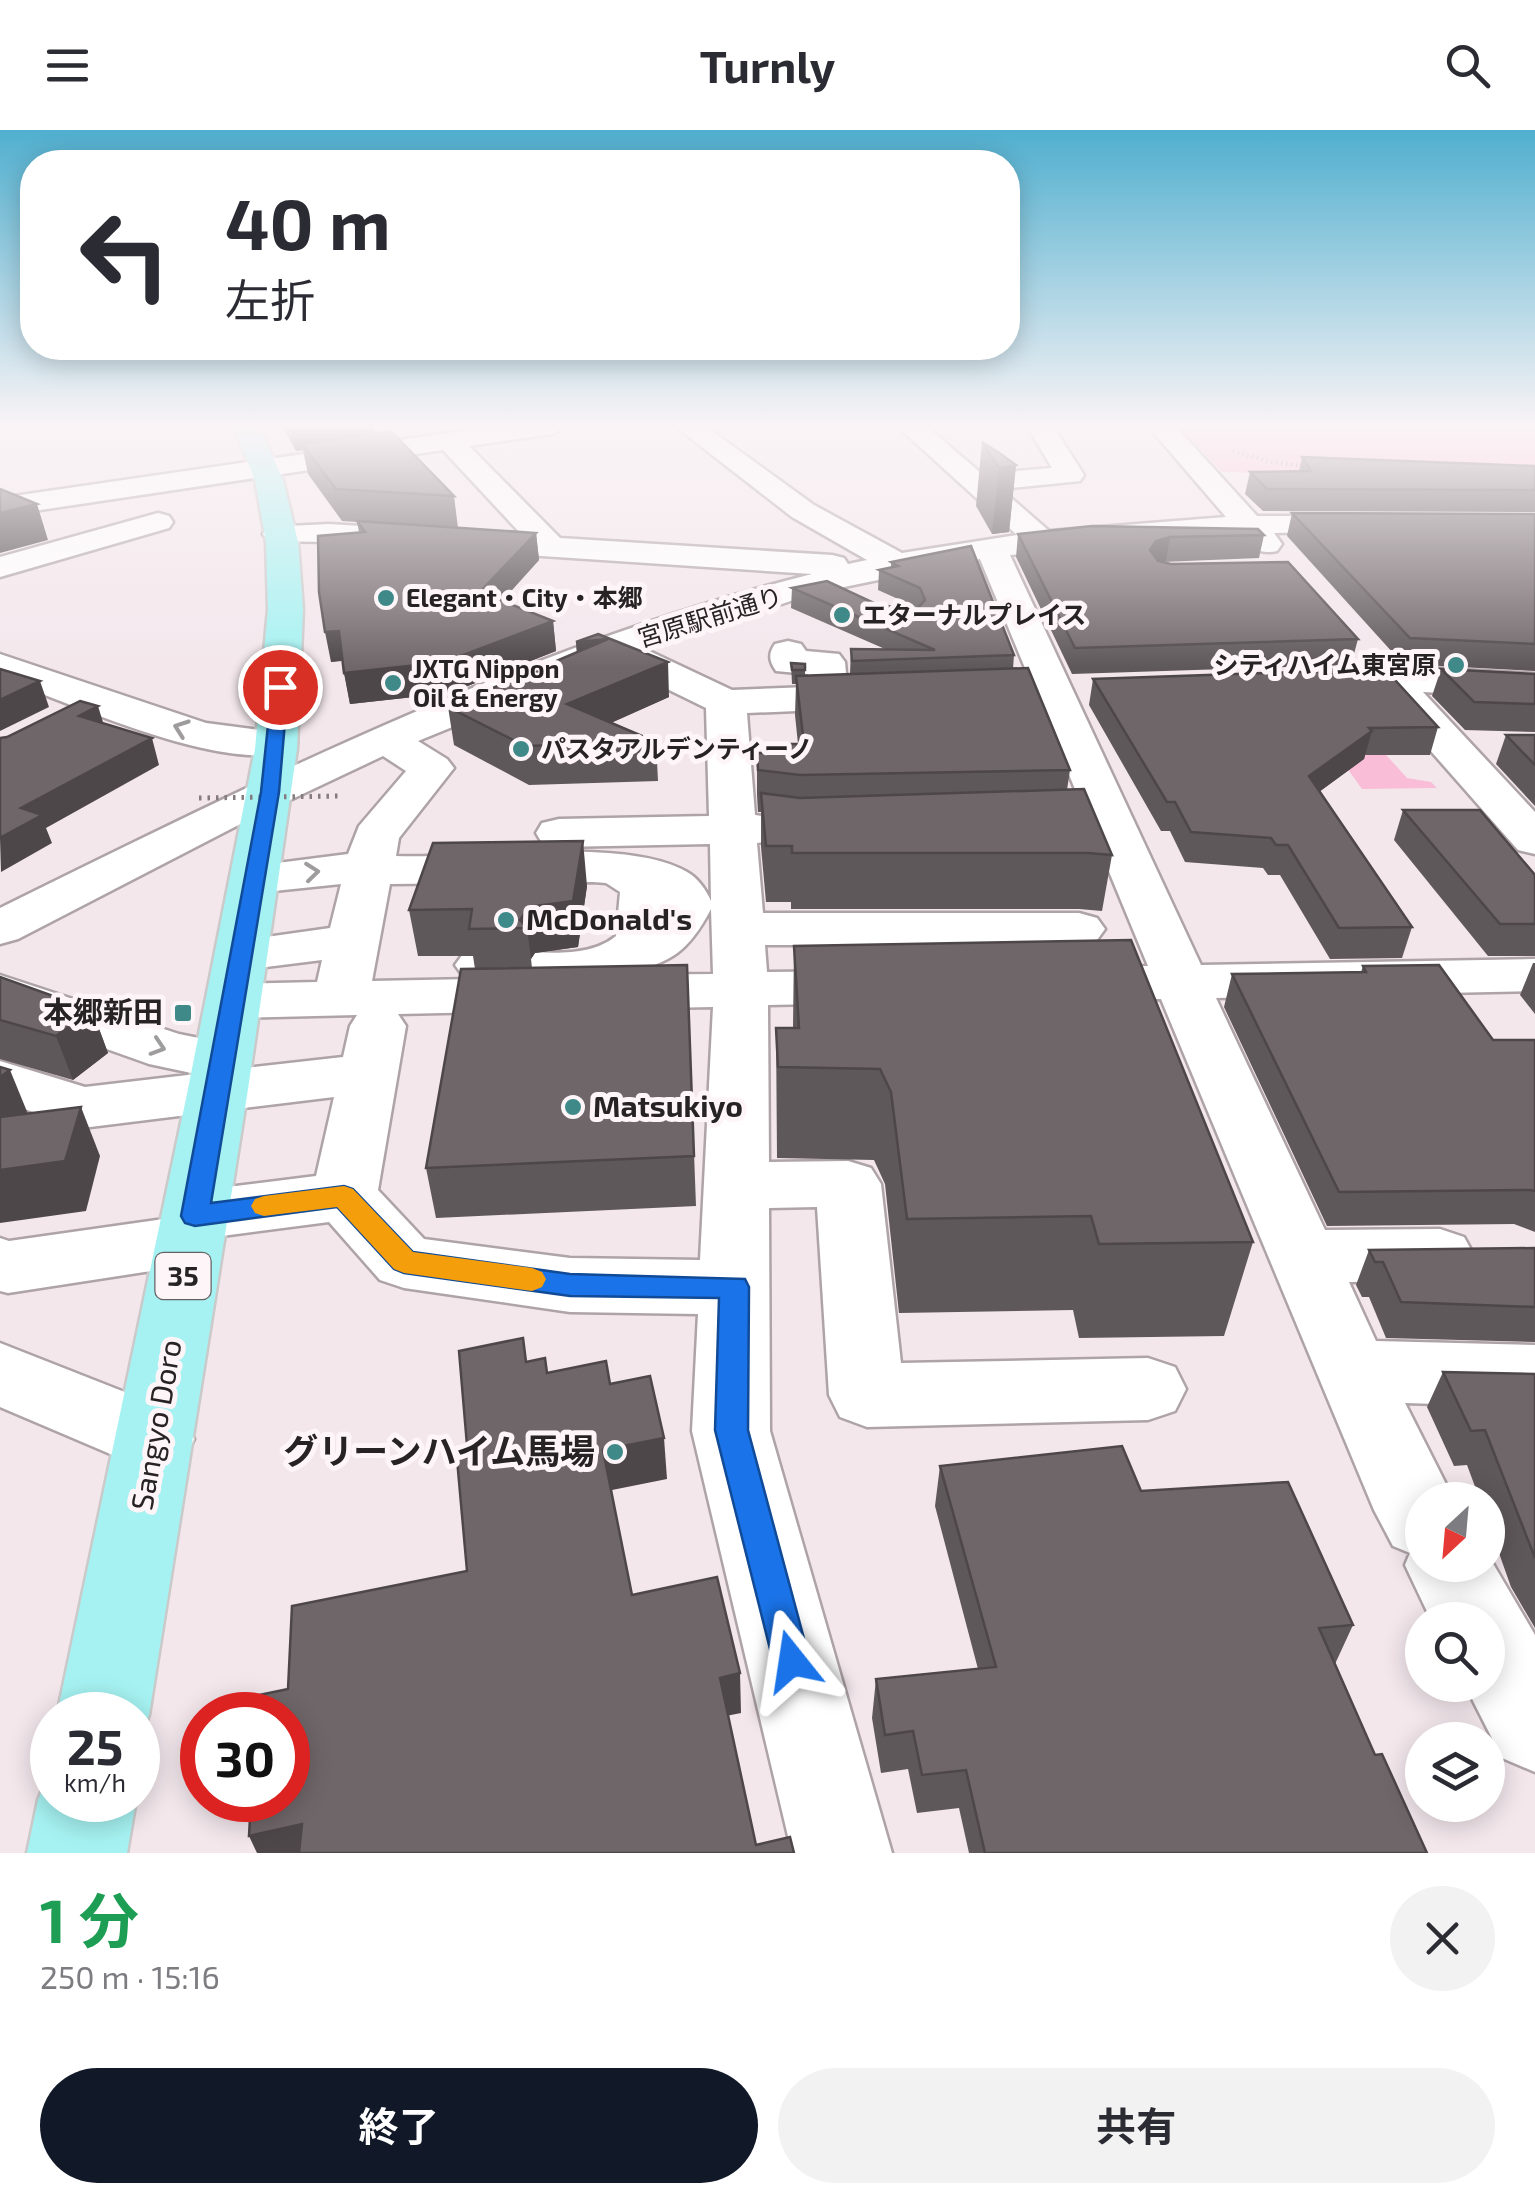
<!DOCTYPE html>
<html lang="ja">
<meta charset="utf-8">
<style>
body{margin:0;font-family:"Exo 2","Noto Sans JP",sans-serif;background:#f2f2f3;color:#2b2b33;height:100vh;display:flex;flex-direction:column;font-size:38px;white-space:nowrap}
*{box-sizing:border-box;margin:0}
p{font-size:32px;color:#7c7c81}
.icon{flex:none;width:55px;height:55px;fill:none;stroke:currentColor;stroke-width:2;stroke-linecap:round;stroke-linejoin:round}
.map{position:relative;height:1723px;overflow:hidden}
.panel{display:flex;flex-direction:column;background:#fff;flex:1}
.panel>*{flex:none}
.guide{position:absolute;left:20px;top:20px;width:1000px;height:210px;border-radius:40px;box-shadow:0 5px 25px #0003;background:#fff;color:#2b2b33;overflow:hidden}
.needle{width:65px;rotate:206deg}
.buttons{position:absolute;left:1405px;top:1352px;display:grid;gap:20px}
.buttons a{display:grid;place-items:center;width:100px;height:100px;border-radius:50%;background:#fff;box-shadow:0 5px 25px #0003;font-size:50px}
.speed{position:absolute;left:30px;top:1562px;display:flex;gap:20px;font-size:50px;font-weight:700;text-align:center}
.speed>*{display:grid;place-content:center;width:130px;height:130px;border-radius:50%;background:#fff;box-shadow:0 5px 25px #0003;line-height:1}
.speed small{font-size:25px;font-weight:400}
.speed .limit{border:15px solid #d22;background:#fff;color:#111}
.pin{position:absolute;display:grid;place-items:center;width:85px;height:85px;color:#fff;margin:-42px;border:5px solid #fff;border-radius:50%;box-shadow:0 2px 10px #0007}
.me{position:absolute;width:110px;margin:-55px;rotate:345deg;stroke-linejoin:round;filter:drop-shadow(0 0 8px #0008)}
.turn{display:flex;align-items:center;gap:35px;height:210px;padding:0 40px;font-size:45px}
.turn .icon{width:130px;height:130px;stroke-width:2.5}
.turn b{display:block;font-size:70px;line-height:85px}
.round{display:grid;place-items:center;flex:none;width:105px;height:105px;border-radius:52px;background:#f2f2f3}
.head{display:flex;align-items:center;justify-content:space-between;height:170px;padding:0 40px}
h1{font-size:60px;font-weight:700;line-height:75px;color:#1e9e55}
.primary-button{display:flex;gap:20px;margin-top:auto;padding:20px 40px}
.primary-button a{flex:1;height:115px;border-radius:60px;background:#111827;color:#fff;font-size:40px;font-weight:700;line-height:115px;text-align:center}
.primary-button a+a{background:#f2f2f3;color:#2b2b33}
header{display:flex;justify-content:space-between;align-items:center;height:130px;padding:0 40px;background:#fff;font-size:45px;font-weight:700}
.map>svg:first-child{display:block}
.green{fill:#fabdd7}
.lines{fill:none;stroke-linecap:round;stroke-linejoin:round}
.minor-casing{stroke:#aea3a7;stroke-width:5}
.major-casing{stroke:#cbcacb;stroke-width:5}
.path{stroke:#837b7f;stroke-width:4;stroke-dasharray:1 4;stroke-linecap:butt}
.minor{fill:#fff;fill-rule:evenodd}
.major{fill:#a6f2f2;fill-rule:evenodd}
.path-bridge{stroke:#837b7f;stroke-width:5;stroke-dasharray:2.5 6;stroke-linecap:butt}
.wall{fill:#5f585a}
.shaded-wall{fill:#4e474a}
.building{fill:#6f6669;stroke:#4e474a;stroke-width:2.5}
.oneway{stroke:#9e9c9d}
.route{fill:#1a73e8;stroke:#114b97;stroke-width:2.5}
.slow{fill:#f59e0b}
.poi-dot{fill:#408989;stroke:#fef5f9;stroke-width:4}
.labels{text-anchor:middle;stroke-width:10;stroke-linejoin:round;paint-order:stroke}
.far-poi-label{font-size:25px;font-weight:bold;fill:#272325;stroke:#fef5f9;text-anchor:start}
.far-street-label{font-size:25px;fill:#272325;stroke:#fef5f9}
.shield{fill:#fef5f9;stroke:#686265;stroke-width:2.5}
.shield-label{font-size:28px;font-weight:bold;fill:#272325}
.poi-label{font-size:30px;font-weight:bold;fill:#272325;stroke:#fef5f9;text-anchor:start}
.street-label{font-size:30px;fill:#272325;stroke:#fef5f9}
.near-poi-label{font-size:35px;font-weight:bold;fill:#272325;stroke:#fef5f9;text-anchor:end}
</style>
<header><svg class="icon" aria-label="menu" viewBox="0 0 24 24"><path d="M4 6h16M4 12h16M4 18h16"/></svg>Turnly<svg class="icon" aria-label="search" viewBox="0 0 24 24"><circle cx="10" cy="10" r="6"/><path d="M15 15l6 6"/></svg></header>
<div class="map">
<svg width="1535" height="1723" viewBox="0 0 1535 1723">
<rect width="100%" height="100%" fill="#f3e7ec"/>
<!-- green -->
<g class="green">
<path d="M1177 296H1535V352L1222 342Z"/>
<path d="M1369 606 1407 648 1431 652 1437 658 1362 659 1332 617Z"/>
</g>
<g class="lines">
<!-- minor casing -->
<g class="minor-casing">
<g id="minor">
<path d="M496 296H565L552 304 469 316 560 408 832 425 844 428 848 434 867 430 792 387 675 296H705L814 375 902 423 1017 405 897 296H926L982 344 1052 338 1027 296H1053L1084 345 1080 351 1001 359 1049 401 1226 387 1148 296H1175L1257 386H1377L1381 392 1377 398 1366 401 1274 403 1282 414 1277 421C1259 425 1253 418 1241 405L1010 425 1201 835 1535 829V861L1216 868 1325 1100 1440 1099 1464 1107 1474 1125 1464 1143 1440 1151 1349 1152 1376 1211 1535 1215V1277L1405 1273 1454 1370H1422V1435H1488V1425L1535 1505V1642L1502 1628 1465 1555H1488V1490H1431L1405 1435 1410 1423 1393 1416 1374 1380 1161 869 1073 870 1054 866 1046 854 1054 842 1073 838 1148 836 980 429 815 463 645 519 732 560 809 557 808 544 776 541C769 531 768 524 775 514L788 511 801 514 806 521 839 524 845 532 847 555 882 558 888 566 882 574 868 578 747 583 755 685 784 689 791 699 784 709 757 713 763 783H1079L1097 788 1105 799 1097 810 1079 815H765L767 842 867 841 886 845 894 857 886 869 867 873 768 875 769 1032 848 1031 871 1038 881 1054 901 1233 1148 1228 1175 1237 1186 1259 1175 1281 1148 1290 867 1297 840 1287 829 1265 817 1077 769 1078 770 1301 892 1723H792L692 1301 698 1184 570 1182 404 1158 380 1150 329 1092 222 1106 224 1110 214 1128 190 1135 8 1163 0 1161V1108L9 1111 164 1089 162 1085 171 1068 195 1061 316 1046 334 967 82 998 0 971V931L85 957 196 944 149 934 0 881V845L179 904 243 917 251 930 246 938 343 927 350 896 357 885 234 888 214 883 206 871 214 859 234 854 317 852 322 830 242 840 223 835 215 824 223 813 330 798 341 754 255 763 238 758 230 748 238 738 348 724 359 696 406 641 383 626 252 688 18 809 0 814V778C262 649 528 515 812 444L329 412 268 411 263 404 268 397 329 394 523 406 443 320 0 386V368ZM612 532 706 578 709 686 559 689 542 693 536 703 542 713 559 717 710 714 711 771C706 760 698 748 687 742 627 706 469 729 396 726L399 708 454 638 447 629 418 611ZM593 752 606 753 620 762 616 806C577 838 509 812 463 824L455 835 463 846 472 849 372 851 390 754ZM711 779 713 844 613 845 594 850 585 862 594 874 613 879 713 877 700 1130 570 1128 424 1109 378 1060 406 896 398 884 532 881 551 876 560 864 552 853 622 843 625 844C672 832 688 822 711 779Z"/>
<path d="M158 383 169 386 173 392 169 398 0 447V427Z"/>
<path d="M0 524 206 593 291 604 297 613 291 622C215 641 74 574 0 548Z"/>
<path d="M1388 536 1535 544V568L1423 562 1535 682V724L1518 720 1378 561 1319 563 1305 559 1300 551 1305 543Z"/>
<path d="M0 1213 183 1285 194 1309 183 1333 155 1343 0 1277Z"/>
</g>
</g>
<!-- major casing -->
<g class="major-casing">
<g id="major">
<path d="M233 296H259L283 350 298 412 303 479 297 619 248 959 149 1585 138 1614V1585H57L188 959 255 619 268 479 266 412 255 350Z"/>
<path d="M52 1636V1670H136L127 1723H27L38 1670Z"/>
</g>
</g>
<!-- path -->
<g class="path">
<path d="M1523 296 1535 297"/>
<path d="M1233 321 1270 332 1304 336"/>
</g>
<!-- minor -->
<use href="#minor" class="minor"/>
<!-- major -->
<use href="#major" class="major"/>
<!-- path-bridge -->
<path class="path-bridge" d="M199 668 343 666"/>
</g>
<!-- wall -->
<g class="wall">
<path d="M282 296H374L375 303 454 366 458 398 536 403 539 430 502 471 553 491 556 521 450 563 350 574 342 531 331 532 359 402 357 392 342 391 308 344 303 320 296 321Z"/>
<path d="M982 312 1016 335 1009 402 992 404 976 376Z"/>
<path d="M1302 327 1535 336V382L1263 381 1245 364 1250 342 1299 341Z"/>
<path d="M1292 383 1535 384V541L1403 534 1287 406Z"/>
<path d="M1018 404 1264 405 1259 428 1162 432 1358 509 1351 535 1072 544 1016 427Z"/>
<path d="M891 432 1014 525 1013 539 1070 640 1067 660 1112 725 1102 781 1079 779H791V772H766L761 717V682H758L757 665V623H784L798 614 795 585 796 554H792L791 533 805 534V546L850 544 851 519H885L791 478 792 458 878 475 917 479 918 478 878 460 879 440 891 438Z"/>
<path d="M576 512 669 567 611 593 656 612 658 651 529 655 454 615 448 577 577 522Z"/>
<path d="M1441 539 1535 544V602L1465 600 1432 566Z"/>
<path d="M1093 549 1438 597 1430 625H1365L1364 629 1319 662 1412 797 1402 828 1330 829 1280 745H1268L1263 738 1185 732 1170 701H1161L1089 575Z"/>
<path d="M1506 605H1535V676L1496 634Z"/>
<path d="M1403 680 1535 745V826H1488L1394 710Z"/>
<path d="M587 756 578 817 535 823 531 829 532 838 687 835 696 1076 436 1088 426 1038 475 839 473 826H418L409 780Z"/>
<path d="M794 816 1253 1112 1224 1206 1079 1208 1073 1180 899 1183 885 1054 874 1030 777 1028 776 898H793Z"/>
<path d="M1533 833H1535V884L1520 865Z"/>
<path d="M1363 836 1493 910H1535V1102L1514 1094 1327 1096 1224 877 1232 844 1361 842Z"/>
<path d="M0 847 92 880 108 923 73 950 0 929Z"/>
<path d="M1535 1118V1212L1386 1208 1369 1167H1362L1356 1155 1369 1120Z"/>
<path d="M1443 1242 1535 1244V1498L1511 1457 1488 1392V1370H1480L1467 1335 1454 1336 1427 1277Z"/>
<path d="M940 1336 1141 1361 1353 1495 1335 1534 1375 1625 1427 1723H969L959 1678 917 1683 908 1639 881 1643 872 1588 876 1549 978 1539 935 1376Z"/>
</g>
<!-- shaded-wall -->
<g class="shaded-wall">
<path d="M291 296H374L376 310 302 314 303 320 296 321Z"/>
<path d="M1016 335 1009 402 992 404 999 338Z"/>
<path d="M37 374 48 410 0 423V383Z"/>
<path d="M536 403 539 430 484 491 480 462Z"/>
<path d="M1170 407 1166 430 1152 435 1150 420 1156 411Z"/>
<path d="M553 491 556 521 450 563 350 574 344 543Z"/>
<path d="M339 501 345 530 331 532 325 502Z"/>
<path d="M608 509 579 548 576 512Z"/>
<path d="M668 532 669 567 570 611 567 574Z"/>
<path d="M40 551 49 577 0 601V570Z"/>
<path d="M98 576 106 602 79 586Z"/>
<path d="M1372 601 1364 629 1301 675 1309 646Z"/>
<path d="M152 608 159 635 46 698 52 713 1 742 0 708 21 678Z"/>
<path d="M583 711 587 756 578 817 535 823 531 829 527 798 520 790Z"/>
<path d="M92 880 108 923 73 950 56 906Z"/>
<path d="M10 940 28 984 0 1006V947Z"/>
<path d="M81 977 100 1026 86 1081 0 1093V1040Z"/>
<path d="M664 1308 667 1349 607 1361 603 1320Z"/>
<path d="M740 1543 741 1583 721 1587 720 1548Z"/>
<path d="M302 1694 315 1723H257L249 1706Z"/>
</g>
<!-- building -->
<g class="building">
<path d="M391 301 454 366 336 359 302 314Z"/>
<path d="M982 312 998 322 1016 335 999 338Z"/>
<path d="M1302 327 1535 336V360L1267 359 1250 342 1311 341Z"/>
<path d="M0 359 37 374 0 383Z"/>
<path d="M1292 383 1535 384V514L1410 508Z"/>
<path d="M357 391 536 403 480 462 553 491 445 532 344 543 339 501 325 502 319 462 318 406 365 402Z"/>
<path d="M1092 396 1258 399 1264 405 1170 407 1156 411 1150 420 1158 431 1171 434 1288 432 1358 509 1075 518 1018 404Z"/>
<path d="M971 416 1014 525 852 531 851 519 935 520 792 458 827 451 878 475 917 479 925 470 920 458 879 440 898 436 891 432Z"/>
<path d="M598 504 668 532 567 574 656 612 525 616 448 577 608 509 576 512Z"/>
<path d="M791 533 805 534V540H792Z"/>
<path d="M1028 538 1070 640 800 645 758 640 757 623H784V614H804L796 546Z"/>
<path d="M0 539 40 551 0 570Z"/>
<path d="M1385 539 1438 597 1369 598 1372 601 1309 646 1412 797 1339 798 1288 715H1276L1271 708 1191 702 1175 672H1167L1093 549Z"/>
<path d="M1441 539 1535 544V574L1474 572Z"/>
<path d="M80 571 98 576 79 586 152 608 21 678 42 685 0 708V608L7 607Z"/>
<path d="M1506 605H1535V635Z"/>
<path d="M1084 659 1112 725 1088 723H792V716H766L761 663 800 668Z"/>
<path d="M1403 680H1480L1535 745V794H1500Z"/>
<path d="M583 711 573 771 529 777 520 790 527 798 469 799 472 779 409 780 433 713Z"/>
<path d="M1131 810 1253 1112 1099 1114 1091 1086 907 1089 891 962 880 939 778 937 776 898H799L794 816Z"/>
<path d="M687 835 694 1026 426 1038 461 839Z"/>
<path d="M1439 835 1493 910H1535V1061L1530 1060 1339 1062 1232 844 1366 842 1363 836Z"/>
<path d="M0 847 92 880 56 906 0 890Z"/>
<path d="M0 937 10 940 0 947Z"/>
<path d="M81 977 65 1031 0 1040V987Z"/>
<path d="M1535 1118V1177L1401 1172 1383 1132H1375L1369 1120Z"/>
<path d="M523 1208 526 1232 545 1228 547 1243 606 1231 610 1254 650 1246 664 1308 603 1320 632 1465 717 1447 740 1543 720 1548 756 1715 790 1707 794 1723H299L302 1694 249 1706 251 1670H288V1585H258L259 1565 288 1559 292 1476 467 1441 457 1329 468 1327 459 1221Z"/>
<path d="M1443 1242 1535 1244V1428L1485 1300 1471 1301Z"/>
<path d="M1122 1316 1141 1361 1288 1352 1353 1495 1319 1498 1375 1625 1382 1624 1427 1723H985L966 1640 922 1645 913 1601 885 1605 876 1549 996 1537 940 1336Z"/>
</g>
<!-- one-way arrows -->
<defs><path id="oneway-chevron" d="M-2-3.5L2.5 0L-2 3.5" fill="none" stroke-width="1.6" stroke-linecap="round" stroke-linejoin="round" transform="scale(2.5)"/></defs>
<g class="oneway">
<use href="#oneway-chevron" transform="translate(181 598) rotate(-160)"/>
<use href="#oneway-chevron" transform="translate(312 742) rotate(-6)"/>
<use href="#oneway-chevron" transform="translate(158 917) rotate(18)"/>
</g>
<!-- sky -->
<linearGradient id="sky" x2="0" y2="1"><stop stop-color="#50afcf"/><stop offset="0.55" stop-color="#faf4f6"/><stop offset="1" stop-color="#faf4f6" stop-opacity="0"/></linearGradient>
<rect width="1535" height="538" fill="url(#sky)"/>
<!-- route -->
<path class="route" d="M280 552 288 557 279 662 211 1073 344 1056 353 1059 413 1122 570 1144 745 1149 749 1157 748 1300 810 1531 805 1544 792 1549 778 1544 773 1531 715 1300 719 1168 570 1166 404 1143 394 1139 337 1077 195 1096 185 1093 181 1086 261 662 272 557Z"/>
<!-- slow -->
<path class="slow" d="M344 1056 353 1059 413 1122 532 1138 542 1142 546 1149 542 1157 532 1161 404 1143 394 1139 337 1077 264 1086 255 1083 251 1076 255 1069 264 1066Z"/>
<!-- markers -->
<g class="poi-dot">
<circle cx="386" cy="468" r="10"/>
<circle cx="842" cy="485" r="10"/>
<circle cx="1456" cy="535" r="10"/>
<circle cx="393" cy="553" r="10"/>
<circle cx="521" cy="619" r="10"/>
<circle cx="506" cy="790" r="10"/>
<rect x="173" y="873" width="20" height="20" rx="5"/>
<circle cx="573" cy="977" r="10"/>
<circle cx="615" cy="1322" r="10"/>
</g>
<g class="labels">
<!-- far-poi labels -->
<g class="far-poi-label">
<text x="406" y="477">Elegant・City・本郷</text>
<text x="862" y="494">エターナルプレイス</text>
<text x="1436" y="544" text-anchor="end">シティハイム東宮原</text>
<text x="413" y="548">JXTG Nippon<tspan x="413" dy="29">Oil &amp; Energy</tspan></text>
<text x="541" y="628">パスタアルデンティーノ</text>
</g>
<!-- far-street labels -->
<g class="far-street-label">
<text transform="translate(710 487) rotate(-17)" y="9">宮原駅前通り</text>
</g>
<!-- shield labels -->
<rect class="shield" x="155.5" y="1123" width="55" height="46" rx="8"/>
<g class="shield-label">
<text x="183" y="1156">35</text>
</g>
<!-- poi labels -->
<g class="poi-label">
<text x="526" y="800">McDonald's</text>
<text x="163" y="893" text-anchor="end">本郷新田</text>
<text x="593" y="987">Matsukiyo</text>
</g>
<!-- street labels -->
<g class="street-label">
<text transform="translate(157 1295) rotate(-80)" y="10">Sangyo Doro</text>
</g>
<!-- near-poi labels -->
<g class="near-poi-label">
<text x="595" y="1334">グリーンハイム馬場</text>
</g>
</g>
</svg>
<div class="buttons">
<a><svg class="needle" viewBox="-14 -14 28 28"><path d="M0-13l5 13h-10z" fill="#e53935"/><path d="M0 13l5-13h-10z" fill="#7c7c81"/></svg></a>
<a><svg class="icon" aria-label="search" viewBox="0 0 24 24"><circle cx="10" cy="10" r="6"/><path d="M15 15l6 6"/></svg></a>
<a><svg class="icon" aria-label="layers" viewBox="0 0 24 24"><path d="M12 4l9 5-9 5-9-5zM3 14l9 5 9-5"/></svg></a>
</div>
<div class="speed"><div>25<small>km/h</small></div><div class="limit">30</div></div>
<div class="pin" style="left:280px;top:557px;background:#d93025"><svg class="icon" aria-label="arrive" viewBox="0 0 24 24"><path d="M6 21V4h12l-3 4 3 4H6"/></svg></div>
<svg class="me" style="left:792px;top:1531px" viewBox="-20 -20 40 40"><path d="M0-17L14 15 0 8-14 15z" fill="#1a73e8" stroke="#fff" stroke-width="4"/></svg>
<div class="guide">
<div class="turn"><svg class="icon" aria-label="left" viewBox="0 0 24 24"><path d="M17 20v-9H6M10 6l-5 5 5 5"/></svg><div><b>40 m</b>左折</div></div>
</div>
</div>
<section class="panel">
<div class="head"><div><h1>1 分</h1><p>250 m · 15:16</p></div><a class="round"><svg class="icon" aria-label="close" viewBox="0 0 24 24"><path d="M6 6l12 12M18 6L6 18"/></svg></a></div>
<div class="primary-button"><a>終了</a><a>共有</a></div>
</section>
